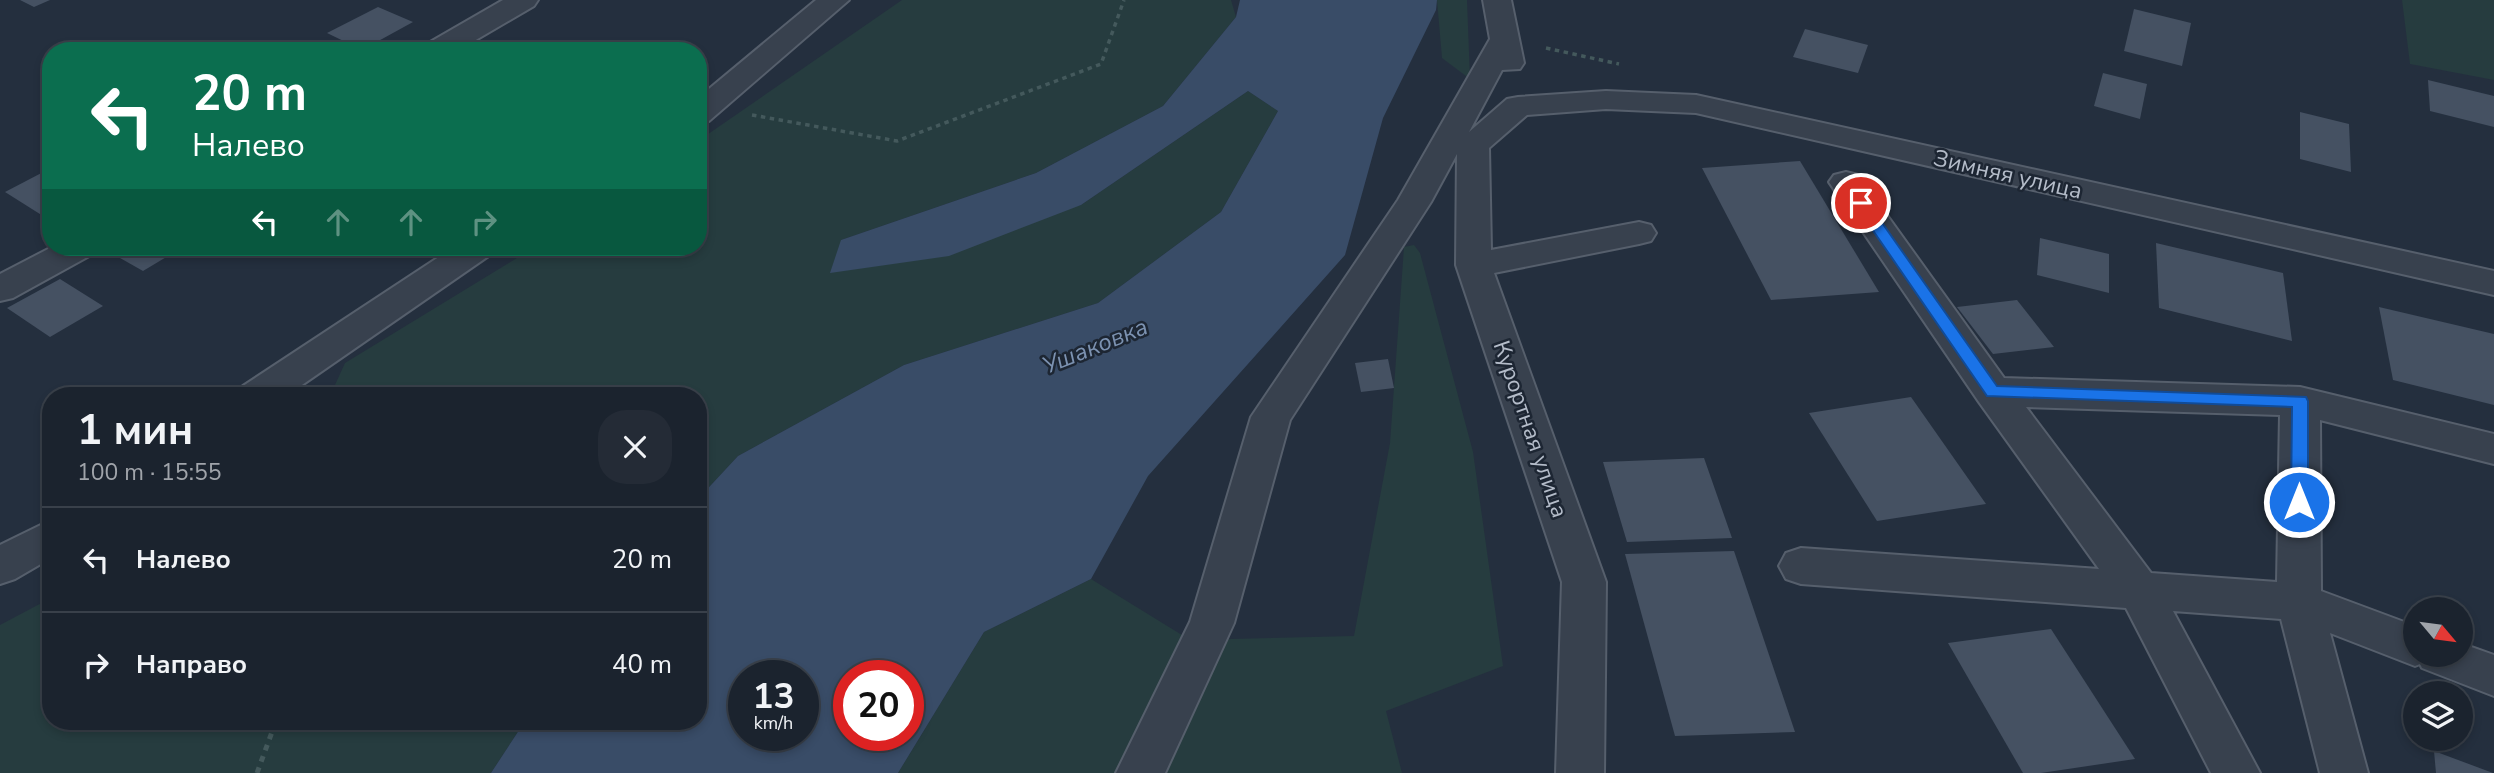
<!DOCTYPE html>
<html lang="ru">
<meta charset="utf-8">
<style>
body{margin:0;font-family:"Nunito Sans",sans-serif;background:#242b36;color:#f1f3f6;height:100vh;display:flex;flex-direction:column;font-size:26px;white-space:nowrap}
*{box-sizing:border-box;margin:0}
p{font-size:23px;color:#a0a4aa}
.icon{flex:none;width:38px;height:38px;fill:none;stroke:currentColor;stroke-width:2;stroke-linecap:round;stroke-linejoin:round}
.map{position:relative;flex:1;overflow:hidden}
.panel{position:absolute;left:42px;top:387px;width:665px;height:343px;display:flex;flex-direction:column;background:#1b232e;border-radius:28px;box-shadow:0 4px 10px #0003,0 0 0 2px #39404a}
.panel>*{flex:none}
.banner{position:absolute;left:42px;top:42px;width:665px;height:214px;border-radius:28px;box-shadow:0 4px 10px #0003,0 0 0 2px #39404a;background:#0b6e4f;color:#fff;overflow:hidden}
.needle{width:46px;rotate:119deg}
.controls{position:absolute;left:2403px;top:597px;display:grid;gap:14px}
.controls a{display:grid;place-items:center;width:70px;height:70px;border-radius:50%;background:#1b232e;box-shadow:0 4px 10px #0003,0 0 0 2px #39404a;font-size:35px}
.speed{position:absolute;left:728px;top:660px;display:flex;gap:14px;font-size:35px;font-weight:700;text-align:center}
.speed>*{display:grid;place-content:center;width:91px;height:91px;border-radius:50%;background:#1b232e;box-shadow:0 4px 10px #0003,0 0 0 2px #39404a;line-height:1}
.speed small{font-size:18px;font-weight:400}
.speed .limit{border:10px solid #d22;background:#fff;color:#111}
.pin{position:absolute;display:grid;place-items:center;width:60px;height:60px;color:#fff;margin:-30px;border:4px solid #fff;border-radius:50%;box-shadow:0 2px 7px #0007}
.me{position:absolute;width:77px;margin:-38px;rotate:0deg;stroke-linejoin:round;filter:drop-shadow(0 0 5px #0008)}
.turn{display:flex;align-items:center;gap:24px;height:147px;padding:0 35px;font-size:32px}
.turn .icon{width:91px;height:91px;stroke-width:2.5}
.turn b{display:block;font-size:49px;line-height:60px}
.lanes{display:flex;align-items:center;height:66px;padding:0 35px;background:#0003;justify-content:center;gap:35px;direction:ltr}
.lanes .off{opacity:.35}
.round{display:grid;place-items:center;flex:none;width:74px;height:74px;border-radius:28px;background:#242b36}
.overview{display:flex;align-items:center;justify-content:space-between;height:119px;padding:0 35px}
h1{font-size:42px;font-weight:700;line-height:52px}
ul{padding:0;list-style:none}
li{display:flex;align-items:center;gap:21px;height:105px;padding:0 35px;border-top:2px solid #39404a}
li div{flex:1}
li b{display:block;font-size:26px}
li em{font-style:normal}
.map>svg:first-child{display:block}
.green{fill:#263c3f}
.water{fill:#394c67;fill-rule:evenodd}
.building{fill:#455162}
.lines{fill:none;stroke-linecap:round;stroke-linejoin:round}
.minor-casing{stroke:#565f6c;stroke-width:4}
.path-far1{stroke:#44595c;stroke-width:3.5;stroke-dasharray:4.5 4.5;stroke-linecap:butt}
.path{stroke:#44595c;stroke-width:5;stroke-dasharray:6 6;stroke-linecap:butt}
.minor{fill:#38414e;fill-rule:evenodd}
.route{fill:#1a73e8;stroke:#114b97;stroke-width:2}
.labels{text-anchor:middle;stroke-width:5;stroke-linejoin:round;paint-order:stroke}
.street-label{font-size:23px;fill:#b4bcc9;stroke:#1d2633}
.water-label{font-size:24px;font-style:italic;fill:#7c92b1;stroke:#1d2633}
</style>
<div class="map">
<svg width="2494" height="773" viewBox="0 0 2494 773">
<rect width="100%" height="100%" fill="#242f3e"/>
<!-- green -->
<g class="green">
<path d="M902 0H1231L1236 17 1163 106 1036 173 841 240 1081 205 1248 91 1278 111 1221 212 1098 303 904 365 738 456 698 499V396H330L345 363 535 247H698V141Z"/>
<path d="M1437 0H1467L1470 79 1442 58Z"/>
<path d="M2402 0H2494V80L2410 64Z"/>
<path d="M1414 245 1420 253 1473 452 1503 666 1386 711 1402 773H898L984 632 1091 579 1190 640 1354 636 1390 443 1404 247Z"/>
<path d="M51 598V721H525L491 773H0V625Z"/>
</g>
<!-- water -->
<path class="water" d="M1240 0H1437L1436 10 1383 118 1345 255 1148 476 1091 579 984 632 898 773H491L525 721H698V499L738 456 904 365 1098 303 1221 212 1278 111 1248 91 1081 205 949 256 830 273 841 240 1036 173 1163 106 1236 17ZM744 676H803V735H744ZM849 676H908V735H849Z"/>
<!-- building -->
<g class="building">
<path d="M20 0H50L34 7Z"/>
<path d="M378 7 413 22 362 50 327 33Z"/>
<path d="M2134 9 2191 23 2182 66 2124 51Z"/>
<path d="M1805 29 1868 45 1858 73 1793 57Z"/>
<path d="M2103 73 2147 84 2140 119 2094 106Z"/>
<path d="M2428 80 2494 96V127L2430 111Z"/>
<path d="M2300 112 2349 124 2351 172 2300 159Z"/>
<path d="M1800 161 1879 292 1771 300 1702 168Z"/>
<path d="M51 168V221L5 192Z"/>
<path d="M2040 238 2109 254V293L2037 275Z"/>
<path d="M2156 243 2283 273 2292 341 2159 308Z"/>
<path d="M126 247H183L143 271 113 254Z"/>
<path d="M60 279 103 306 50 337 7 308Z"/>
<path d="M2017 300 2054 347 1993 354 1957 307Z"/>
<path d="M2379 307 2494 334V405L2393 380Z"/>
<path d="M1388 359 1394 388 1361 392 1355 363Z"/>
<path d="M1911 397 1986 504 1877 521 1809 413Z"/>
<path d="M1704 458 1732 538 1627 542 1603 462Z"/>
<path d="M1734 551 1795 732 1675 736 1625 554Z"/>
<path d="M2051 629 2135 759 2041 773H2023L1948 643Z"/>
<path d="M2434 751 2493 773H2436Z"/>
</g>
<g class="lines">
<!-- minor casing -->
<g class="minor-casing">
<g id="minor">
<path d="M503 0H538L534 6 457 51H420L425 45Z"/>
<path d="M816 0H849L709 121 698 123V98Z"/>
<path d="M1483 0H1511L1524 63 1520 69 1502 70 1469 132 1507 99 1518 97 1606 91 1696 95 2494 271V295L1696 113 1606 109 1527 115 1489 148 1491 250 1639 222 1651 225 1656 233 1651 241 1639 244 1494 273 1606 582 1604 773H1556L1562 582 1456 265 1457 154 1431 202 1290 420 1234 623 1165 773H1116L1190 622 1251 417 1398 200 1490 39Z"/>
<path d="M1846 172 1858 175 2004 378 2300 387 2494 434V464L2320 420 2321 591 2415 626V654H2460V643L2494 655V696L2422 668 2420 664 2415 666 2330 633 2368 773H2320L2281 619 2173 611 2260 773H2211L2126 608 1801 584 1786 579 1779 566 1786 553 1801 548 2099 569 1979 402 1829 182 1834 175ZM2026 407 2280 415 2277 582 2151 573Z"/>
<path d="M52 247H96L91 255 13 298 0 301V274Z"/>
<path d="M454 247H495L490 255 286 396H238L243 386Z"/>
<path d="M51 520V558L15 579 0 584V545Z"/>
</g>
</g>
<!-- path-far1 -->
<g class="path-far1">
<path d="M1546 48 1619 64"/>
<path d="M752 115 897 141 1101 64 1124 0"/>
</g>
<!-- path -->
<path class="path" d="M257 773 276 721"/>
<!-- minor -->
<use href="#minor" class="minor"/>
</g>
<!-- route -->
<path class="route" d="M1861 199 1866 200 1997 386 2306 397 2308 401V502L2305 506H2293L2291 502 2292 407 1987 396 1854 203Z"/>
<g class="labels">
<!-- street labels -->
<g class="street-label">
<text transform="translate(2008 174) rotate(13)" y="8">Зимняя улица</text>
<text transform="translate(1531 429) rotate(71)" y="8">Курортная улица</text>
</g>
<!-- water labels -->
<g class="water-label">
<text transform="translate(1095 346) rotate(-22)" y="8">Ушаковка</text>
</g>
</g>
</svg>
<div class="controls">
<a><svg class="needle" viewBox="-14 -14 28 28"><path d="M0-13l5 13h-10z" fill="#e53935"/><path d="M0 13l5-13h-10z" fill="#a0a4aa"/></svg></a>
<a><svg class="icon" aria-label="layers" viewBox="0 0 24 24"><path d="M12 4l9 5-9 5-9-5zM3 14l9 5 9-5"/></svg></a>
</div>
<div class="speed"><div>13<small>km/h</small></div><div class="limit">20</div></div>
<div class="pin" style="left:1861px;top:203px;background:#d93025"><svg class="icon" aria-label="arrive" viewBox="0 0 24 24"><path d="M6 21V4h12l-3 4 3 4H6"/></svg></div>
<svg class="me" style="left:2299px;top:502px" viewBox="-20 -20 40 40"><circle r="17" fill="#1a73e8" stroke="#fff" stroke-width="3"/><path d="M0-11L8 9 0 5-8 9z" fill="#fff"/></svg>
<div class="banner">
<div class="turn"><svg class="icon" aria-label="left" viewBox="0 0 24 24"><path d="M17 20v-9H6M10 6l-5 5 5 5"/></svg><div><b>20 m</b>Налево</div></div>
<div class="lanes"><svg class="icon" aria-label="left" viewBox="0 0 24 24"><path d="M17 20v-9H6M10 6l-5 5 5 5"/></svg><svg class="icon off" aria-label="ahead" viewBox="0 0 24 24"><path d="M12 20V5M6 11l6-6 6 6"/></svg><svg class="icon off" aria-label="ahead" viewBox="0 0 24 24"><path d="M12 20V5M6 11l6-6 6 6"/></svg><svg class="icon off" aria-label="right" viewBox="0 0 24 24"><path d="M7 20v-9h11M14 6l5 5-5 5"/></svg></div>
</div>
<section class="panel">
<div class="overview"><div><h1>1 мин</h1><p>100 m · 15:55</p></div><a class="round"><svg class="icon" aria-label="close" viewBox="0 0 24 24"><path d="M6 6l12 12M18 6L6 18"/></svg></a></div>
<ul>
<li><svg class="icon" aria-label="left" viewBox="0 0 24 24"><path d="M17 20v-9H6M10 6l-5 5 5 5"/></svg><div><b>Налево</b></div><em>20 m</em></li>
<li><svg class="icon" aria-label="right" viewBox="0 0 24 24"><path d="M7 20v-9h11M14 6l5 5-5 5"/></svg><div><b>Направо</b></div><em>40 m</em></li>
</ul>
</section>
</div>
